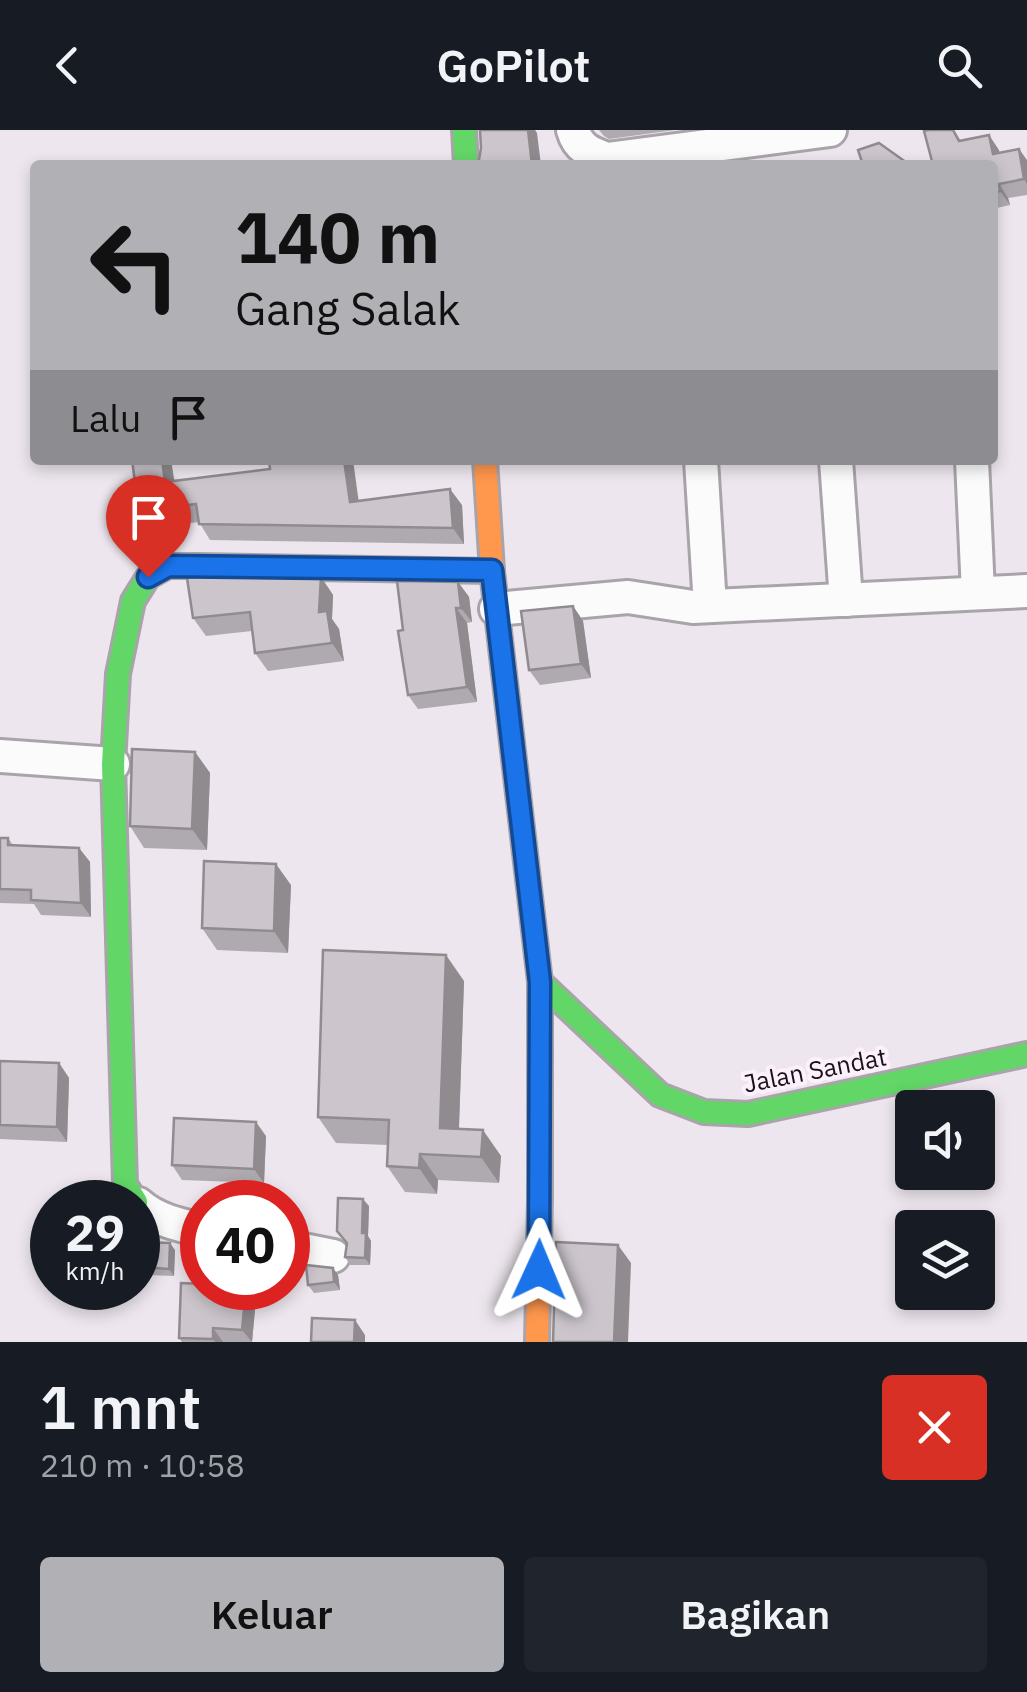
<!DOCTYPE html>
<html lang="id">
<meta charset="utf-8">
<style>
body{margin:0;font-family:"IBM Plex Sans",sans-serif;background:#20242c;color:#f1f3f6;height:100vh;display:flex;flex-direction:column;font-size:38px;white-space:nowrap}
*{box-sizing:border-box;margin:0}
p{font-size:32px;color:#9ea1a6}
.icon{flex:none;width:55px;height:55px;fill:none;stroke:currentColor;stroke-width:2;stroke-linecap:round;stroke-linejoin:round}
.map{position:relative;height:1212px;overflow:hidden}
.sheet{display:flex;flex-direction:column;background:#171b24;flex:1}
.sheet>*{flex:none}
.top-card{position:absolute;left:30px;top:30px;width:968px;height:305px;border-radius:10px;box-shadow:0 5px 15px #0003;background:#b1b0b4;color:#111;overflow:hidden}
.buttons{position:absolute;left:895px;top:960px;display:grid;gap:20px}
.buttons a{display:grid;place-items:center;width:100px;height:100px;border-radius:10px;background:#171b24;box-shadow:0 5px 15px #0003;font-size:50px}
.speed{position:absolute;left:30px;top:1050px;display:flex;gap:20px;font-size:50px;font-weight:700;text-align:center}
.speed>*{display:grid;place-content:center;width:130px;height:130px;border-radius:50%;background:#171b24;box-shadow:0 5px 15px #0003;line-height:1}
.speed small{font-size:25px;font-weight:400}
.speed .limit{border:15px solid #d22;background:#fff;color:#111}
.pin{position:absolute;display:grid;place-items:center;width:85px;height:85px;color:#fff;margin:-102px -42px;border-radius:50% 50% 50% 0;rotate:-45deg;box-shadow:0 0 10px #0007}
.pin .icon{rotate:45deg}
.me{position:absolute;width:110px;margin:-55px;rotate:1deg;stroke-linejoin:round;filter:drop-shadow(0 0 8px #0008)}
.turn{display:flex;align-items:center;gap:35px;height:210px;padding:0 40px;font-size:45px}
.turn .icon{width:130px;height:130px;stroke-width:2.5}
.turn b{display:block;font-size:70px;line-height:85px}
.then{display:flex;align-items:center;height:95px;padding:0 40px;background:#0003;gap:20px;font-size:38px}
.round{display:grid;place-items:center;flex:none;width:105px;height:105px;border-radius:10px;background:#20242c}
.headline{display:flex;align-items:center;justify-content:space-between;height:170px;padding:0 40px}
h1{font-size:60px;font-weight:600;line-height:75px}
.cta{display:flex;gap:20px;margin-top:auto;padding:20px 40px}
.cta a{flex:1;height:115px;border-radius:10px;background:#b1b0b4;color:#111;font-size:40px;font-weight:600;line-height:115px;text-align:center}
.cta a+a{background:#20242c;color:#f1f3f6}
header{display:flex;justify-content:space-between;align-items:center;height:130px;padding:0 40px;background:#171b24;font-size:45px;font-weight:600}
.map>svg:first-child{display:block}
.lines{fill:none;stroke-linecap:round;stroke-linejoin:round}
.street-casing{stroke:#a9a3aa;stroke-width:38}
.fast-casing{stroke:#a9a3aa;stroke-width:28}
.slow-casing{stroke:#a9a3aa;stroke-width:28}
.jam-casing{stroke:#a9a3aa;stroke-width:28}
.street{stroke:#fcfbfc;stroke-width:32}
.fast{stroke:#63d668;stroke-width:22}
.slow{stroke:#ff974d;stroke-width:22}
.jam{stroke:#b3261e;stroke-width:22}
.wall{fill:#afaaaf}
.shaded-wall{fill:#8f8b8f}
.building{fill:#ccc6cc;stroke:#8f8b8f;stroke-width:2.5}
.route-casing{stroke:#114b97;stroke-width:25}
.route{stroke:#1a73e8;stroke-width:18}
.labels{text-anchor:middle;stroke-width:8;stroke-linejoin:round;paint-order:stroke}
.street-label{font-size:25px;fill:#181318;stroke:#fcf0fd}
</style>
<header><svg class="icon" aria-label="back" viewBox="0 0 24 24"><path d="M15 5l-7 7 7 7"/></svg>GoPilot<svg class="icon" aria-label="search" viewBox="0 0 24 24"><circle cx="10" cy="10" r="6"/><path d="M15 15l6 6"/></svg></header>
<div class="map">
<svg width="1027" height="1212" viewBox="0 0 1027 1212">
<rect width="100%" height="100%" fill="#ede6ee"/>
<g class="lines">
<!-- street casing -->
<g class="street-casing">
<g id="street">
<path d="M573 0C578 18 590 23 607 29L830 0"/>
<path d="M701 330 710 476"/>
<path d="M836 330 846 470"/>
<path d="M972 330 978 463"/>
<path d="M496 479 628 467 693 477 1027 461"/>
<path d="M0 626 113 634"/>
<path d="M138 1074C156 1090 179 1095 202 1100"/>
<path d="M288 1117 333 1126"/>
</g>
</g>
<!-- fast casing -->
<g class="fast-casing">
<g id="fast">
<path d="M464 0 466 35"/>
<path d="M540 852 660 965 704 982 748 984 1027 924"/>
<path d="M136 1072 125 1054 113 634 118 544 133 471 148 447 168 436H197"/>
</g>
</g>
<!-- slow casing -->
<g class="slow-casing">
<path id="slow" d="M485 330 492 441 540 852V1068L537 1212"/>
</g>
<!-- jam casing -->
<g class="jam-casing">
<path id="jam" d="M197 436 492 441"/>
</g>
<!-- street -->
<use href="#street" class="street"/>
<!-- fast -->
<use href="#fast" class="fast"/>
<!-- slow -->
<use href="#slow" class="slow"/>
<!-- jam -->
<use href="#jam" class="jam"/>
</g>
<!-- wall -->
<g class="wall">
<path d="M599 0H675L609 9 604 6Z"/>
<path d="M928 0H954L961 11 989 5 999 23 1027 30V65L1008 68 1010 75 992 79V35Z"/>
<path d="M132 330H171L174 351 359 371 462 375 464 414 210 410 199 392 151 398 139 382Z"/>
<path d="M321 447 333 465 332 489 339 499 344 531 268 541 255 523 252 501 206 506 193 488Z"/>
<path d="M458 452 469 467 472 492 467 493 477 572 418 579 408 565 403 500Z"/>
<path d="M573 476 583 491 591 548 540 555 529 540Z"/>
<path d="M195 622 210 643 207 720 144 718 130 696Z"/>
<path d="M0 708H8L13 715 79 718 90 732 91 787 41 785 34 774 0 773Z"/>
<path d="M291 755 288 823 217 820 202 798Z"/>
<path d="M464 851 459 999 501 1026 499 1053 438 1050 437 1064 405 1062 387 1036 388 1015 336 1013 318 987Z"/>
<path d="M0 931 59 933 69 948 67 1012 0 1009Z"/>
<path d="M266 1006 264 1053 182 1050 172 1035Z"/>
<path d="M369 1076 368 1106 371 1111 370 1135H350L345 1127 347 1114 337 1101Z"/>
<path d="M175 1120 174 1146 148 1145 142 1137Z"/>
<path d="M338 1145 340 1160 314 1163 308 1155Z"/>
<path d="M257 1158 252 1212H182L179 1208Z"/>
</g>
<!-- shaded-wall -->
<g class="shaded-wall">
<path d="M528 0H535L537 3 541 35H532Z"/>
<path d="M989 5 999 20 1002 38 993 24Z"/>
<path d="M1019 19 1027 30V54L1024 49Z"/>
<path d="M999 54 1008 68 1010 75 1000 61Z"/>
<path d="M162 330H171L177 368 165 352Z"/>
<path d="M344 330H353L361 388 350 372Z"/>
<path d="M450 359 462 375 464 414 453 398Z"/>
<path d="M321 447 333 465 332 489 339 499 344 531 332 513 319 482Z"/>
<path d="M458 452 469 467 472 492 461 478Z"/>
<path d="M573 476 583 491 591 548 581 534Z"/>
<path d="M456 478 467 493 477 572 467 557Z"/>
<path d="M195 622 210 643 207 720 192 699Z"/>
<path d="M79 718 90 732 91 787 81 773Z"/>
<path d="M276 734 291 755 288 823 274 801Z"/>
<path d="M446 825 464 851 458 1024 440 998Z"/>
<path d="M59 933 69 948 67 1012 57 997Z"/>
<path d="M256 992 266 1006 264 1053 254 1039Z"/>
<path d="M483 1000 501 1026 499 1053 481 1027Z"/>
<path d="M420 1024 438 1050 437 1064 419 1038Z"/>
<path d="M363 1069 369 1076 368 1106 371 1111 370 1135 365 1128 362 1103Z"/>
<path d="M170 1113 175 1120 174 1146 169 1139Z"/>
<path d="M618 1115 631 1133 628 1212H614Z"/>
<path d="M333 1138 338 1145 340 1160 334 1152Z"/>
<path d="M246 1158H257L252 1212 242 1200Z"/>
<path d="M355 1190 365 1205V1212H354Z"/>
<path d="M213 1198 223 1212H215L213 1209Z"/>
</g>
<!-- building -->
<g class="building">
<path d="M480 0H528L532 35H474L479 30 481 18Z"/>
<path d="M928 0H953L959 11 989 5 993 24 1019 19 1024 49 999 54 1000 61 992 63V35H933L924 1Z"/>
<path d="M879 13 910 35H863L858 20Z"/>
<path d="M132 330H162L165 352 270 339 269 330H344L350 372 450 359 453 398 199 394 196 374 139 382Z"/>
<path d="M213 445 321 447 319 482 327 481 332 513 255 523 250 482 193 488 187 448Z"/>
<path d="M397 451 458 452 461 478H456L467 557 408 565 398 501 403 500Z"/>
<path d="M573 476 581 534 529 540 521 481Z"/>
<path d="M132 619 195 622 192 699 130 696Z"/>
<path d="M0 708H8V715L79 718 81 773 31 770V760L0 759Z"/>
<path d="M204 731 276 734 274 801 202 798Z"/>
<path d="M323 820 446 825 440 998 483 1000 481 1027 420 1024 419 1038 387 1036 389 990 318 987Z"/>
<path d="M0 931 59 933 57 997 0 995Z"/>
<path d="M174 988 256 992 254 1039 172 1035Z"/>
<path d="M338 1068 363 1069 362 1103H366L365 1128 345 1127 347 1113 337 1101Z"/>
<path d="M143 1112 170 1113 169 1139 142 1137Z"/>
<path d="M556 1112 618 1115 614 1212H553Z"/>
<path d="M306 1135 333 1138 334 1152 308 1155Z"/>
<path d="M181 1153 202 1154V1158H246L242 1200 213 1198V1209L179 1208Z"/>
<path d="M312 1188 355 1190 354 1212H311Z"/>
</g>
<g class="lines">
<!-- route casing -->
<g class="route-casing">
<path id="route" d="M148 447 168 436 492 440 540 852 539 1140"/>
</g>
<!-- route -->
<use href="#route" class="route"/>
</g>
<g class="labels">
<!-- street labels -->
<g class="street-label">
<text transform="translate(815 940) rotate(-11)" y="9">Jalan Sandat</text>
</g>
</g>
</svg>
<div class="buttons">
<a><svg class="icon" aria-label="sound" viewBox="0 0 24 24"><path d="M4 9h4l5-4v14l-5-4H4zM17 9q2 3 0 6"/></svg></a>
<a><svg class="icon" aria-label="layers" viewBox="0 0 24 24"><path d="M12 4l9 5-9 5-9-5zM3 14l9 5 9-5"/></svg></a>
</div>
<div class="speed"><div>29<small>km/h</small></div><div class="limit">40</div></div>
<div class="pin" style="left:148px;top:447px;background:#d93025"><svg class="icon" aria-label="arrive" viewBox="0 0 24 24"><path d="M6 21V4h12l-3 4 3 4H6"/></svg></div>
<svg class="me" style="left:539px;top:1140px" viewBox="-20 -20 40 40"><path d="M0-17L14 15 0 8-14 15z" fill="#1a73e8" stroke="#fff" stroke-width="4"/></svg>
<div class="top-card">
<div class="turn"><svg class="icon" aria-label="left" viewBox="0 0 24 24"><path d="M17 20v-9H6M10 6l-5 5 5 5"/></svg><div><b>140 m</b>Gang Salak</div></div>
<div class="then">Lalu<svg class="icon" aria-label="arrive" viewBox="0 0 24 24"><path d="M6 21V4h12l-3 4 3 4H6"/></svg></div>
</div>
</div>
<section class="sheet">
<div class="headline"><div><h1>1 mnt</h1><p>210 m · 10:58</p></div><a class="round" style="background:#d93025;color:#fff"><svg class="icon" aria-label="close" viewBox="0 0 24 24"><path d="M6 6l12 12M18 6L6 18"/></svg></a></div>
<div class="cta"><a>Keluar</a><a>Bagikan</a></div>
</section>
